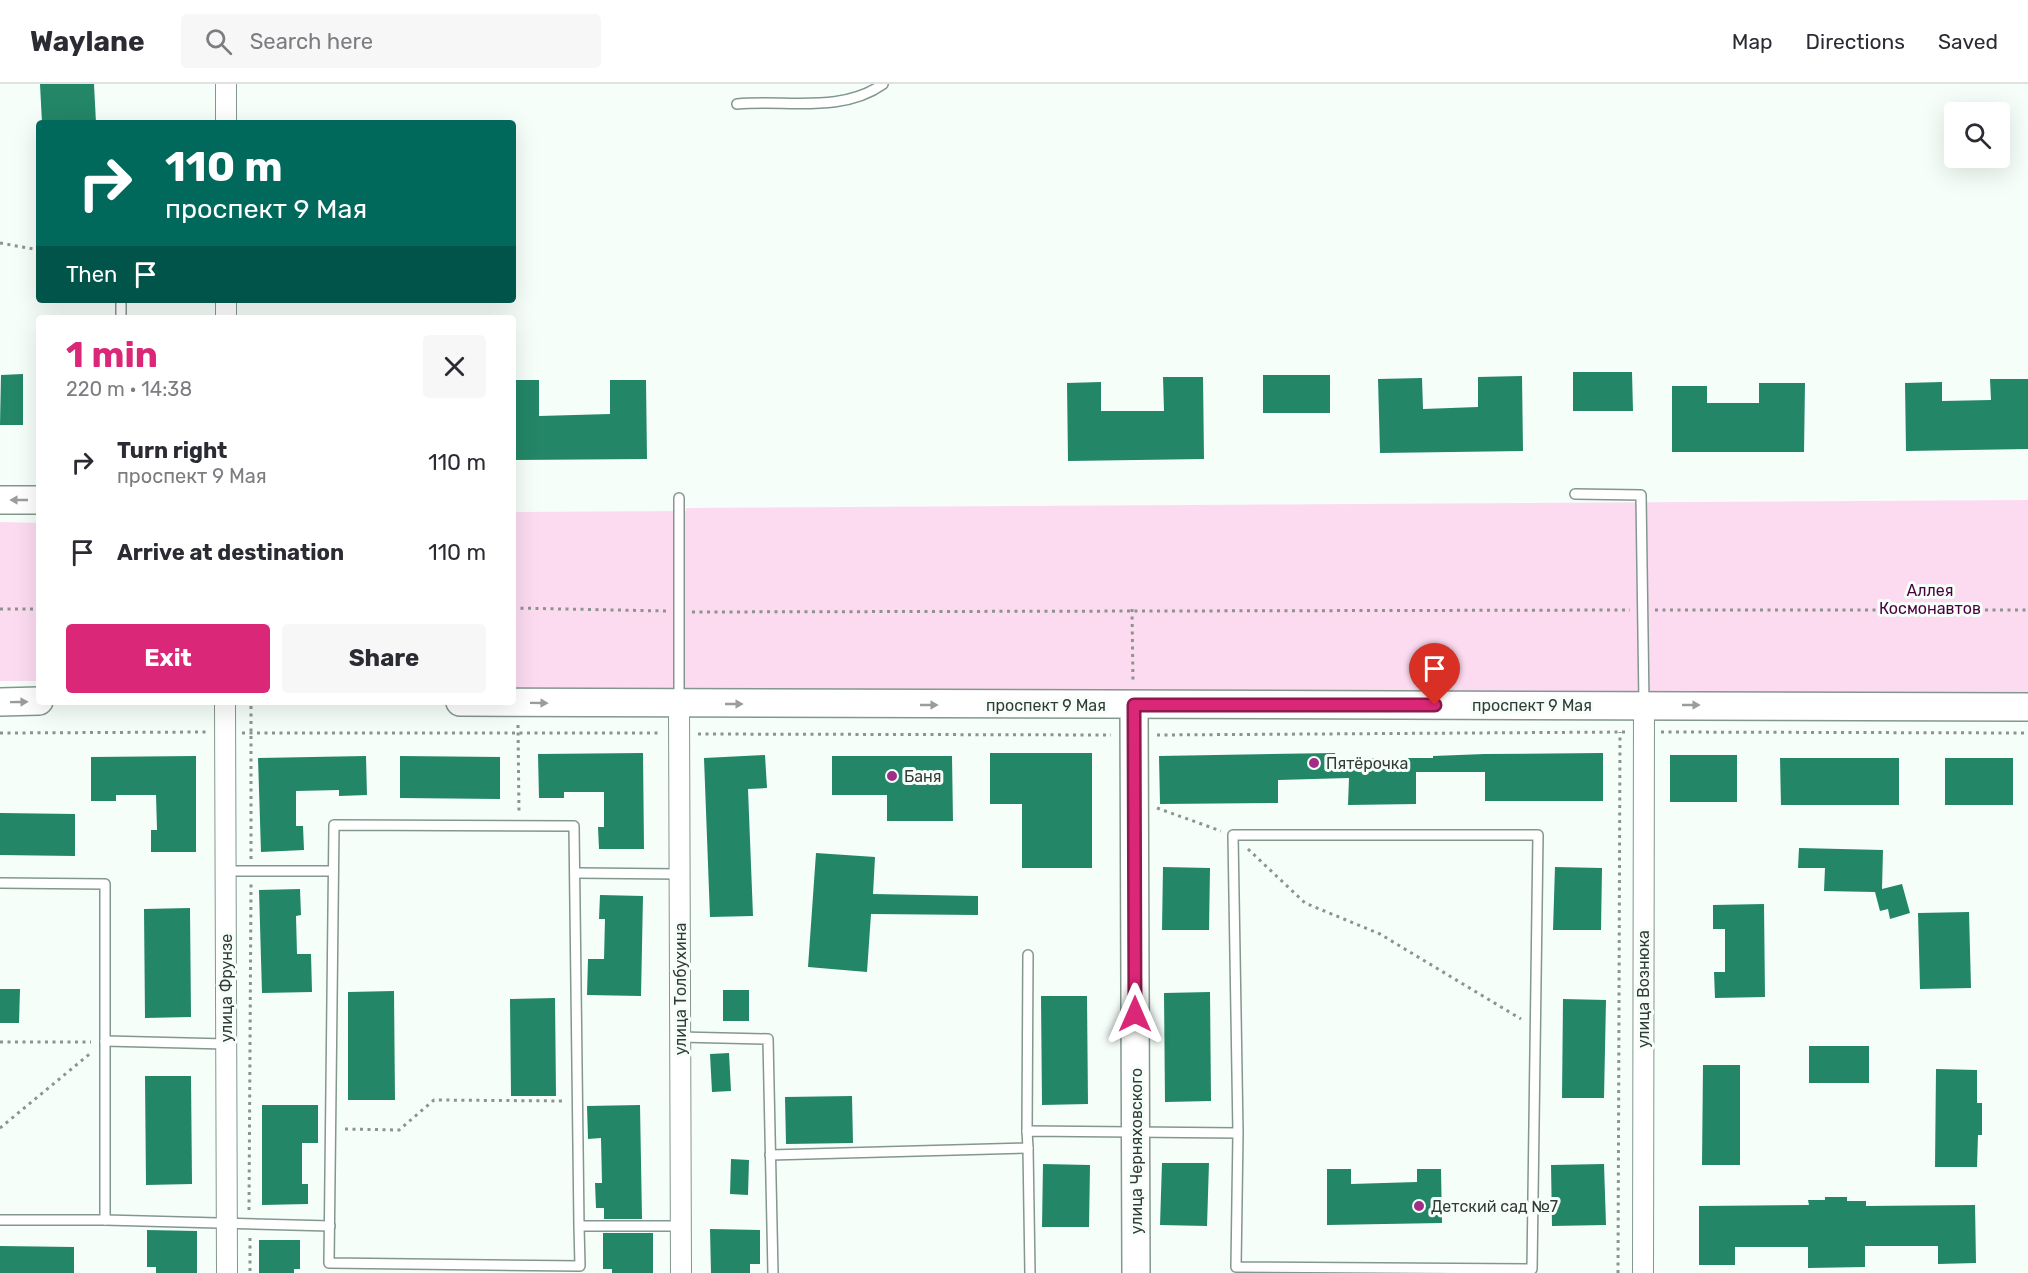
<!DOCTYPE html>
<meta charset="utf-8">
<style>
body{margin:0;font-family:Rubik,sans-serif;background:#f7f7f7;color:#2b2b33;height:100vh;display:flex;flex-direction:column;font-size:22px;white-space:nowrap}
*{box-sizing:border-box;margin:0}
p{font-size:20px;color:#7c7c81}
.icon{flex:none;width:33px;height:33px;fill:none;stroke:currentColor;stroke-width:2;stroke-linecap:round;stroke-linejoin:round}
.map{position:relative;flex:1;overflow:hidden}
.side{position:absolute;left:36px;top:231px;width:480px;height:390px;display:flex;flex-direction:column;background:#fff;border-radius:6px;box-shadow:0 6px 24px #0002}
.side>*{flex:none}
.guide{position:absolute;left:36px;top:36px;width:480px;height:183px;border-radius:6px;box-shadow:0 6px 24px #0002;background:#00695c;color:#fff;overflow:hidden}
.fabs{position:absolute;left:1944px;top:18px;display:grid;gap:12px}
.fabs a{display:grid;place-items:center;width:66px;height:66px;border-radius:6px;background:#fff;box-shadow:0 6px 24px #0002;font-size:30px}
.pin{position:absolute;display:grid;place-items:center;width:51px;height:51px;color:#fff;margin:-62px -26px;border-radius:50% 50% 50% 0;rotate:-45deg;box-shadow:0 0 6px #0007}
.pin .icon{rotate:45deg}
.me{position:absolute;width:66px;margin:-33px;rotate:0deg;stroke-linejoin:round;filter:drop-shadow(0 0 4px #0008)}
.turn{display:flex;align-items:center;gap:21px;height:126px;padding:0 30px;font-size:27px}
.turn .icon{width:78px;height:78px;stroke-width:2.5}
.turn b{display:block;font-size:42px;line-height:51px}
.then{display:flex;align-items:center;height:57px;padding:0 30px;background:#0003;gap:12px;font-size:22px}
.round{display:grid;place-items:center;flex:none;width:63px;height:63px;border-radius:6px;background:#f7f7f7}
.head{display:flex;align-items:center;justify-content:space-between;height:102px;padding:0 30px}
h1{font-size:36px;font-weight:700;line-height:45px;color:#db2777}
.cta{display:flex;gap:12px;margin-top:auto;padding:12px 30px}
.cta a{flex:1;height:69px;border-radius:6px;background:#db2777;color:#fff;font-size:24px;font-weight:700;line-height:69px;text-align:center}
.cta a+a{background:#f7f7f7;color:#2b2b33}
ul{padding:0;list-style:none}
li{display:flex;align-items:center;gap:18px;height:90px;padding:0 30px}
li div{flex:1}
li b{display:block;font-size:22px}
li em{font-style:normal}
header{display:flex;align-items:center;gap:36px;box-sizing:border-box;height:84px;padding:0 30px;background:#fff;border-bottom:2px solid #e1e1e2}
header strong{font-size:28px}
nav{display:flex;gap:33px;margin-inline-start:auto;font-size:21px}
.search{width:420px;height:54px;background:#f7f7f7;display:flex;align-items:center;gap:15px;box-sizing:border-box;padding:0 21px;border-radius:6px;color:#7c7c81;font-size:22px}
.map>svg:first-child{display:block}
.green{fill:#fcdbf1}
.building{fill:#238667}
.lines{fill:none;stroke-linecap:round;stroke-linejoin:round}
.lane-casing{stroke:#83978e;stroke-width:12}
.street-casing{stroke:#83978e;stroke-width:22}
.secondary-casing{stroke:#83978e;stroke-width:30}
.path{stroke:#8c9490;stroke-width:3;stroke-dasharray:3 4.5;stroke-linecap:butt}
.lane{stroke:#fff;stroke-width:9}
.street{stroke:#fff;stroke-width:20}
.secondary{stroke:#fff;stroke-width:27}
.oneway{fill:#999d9b}
.route-casing{stroke:#8e194d;stroke-width:15}
.route{stroke:#db2777;stroke-width:10}
.poi-dot{fill:#a12d88;stroke:#f6fefa;stroke-width:2}
.labels{text-anchor:middle;stroke-width:6;stroke-linejoin:round;paint-order:stroke}
.park-label{font-size:16px;fill:#4c003e;stroke:#f6fefa}
.street-label{font-size:16px;fill:#333b37;stroke:#f6fefa}
.poi-label{font-size:16px;fill:#333b37;stroke:#f6fefa;text-anchor:start}
</style>
<header>
<strong>Waylane</strong>
<div class="search"><svg class="icon" aria-label="search" viewBox="0 0 24 24"><circle cx="10" cy="10" r="6"/><path d="M15 15l6 6"/></svg>Search here</div>
<nav><a>Map</a><a>Directions</a><a>Saved</a></nav>
</header>
<div class="map">
<svg width="2028" height="1189" viewBox="0 0 2028 1189">
<rect width="100%" height="100%" fill="#f6fefa"/>
<!-- green -->
<g class="green">
<path d="M2028 416V613H513V428L686 427V424Z"/>
<path d="M0 438 39 439V597H0Z"/>
</g>
<!-- building -->
<g class="building">
<path d="M40 0H94L96 39H42Z"/>
<path d="M1573 288H1632L1633 327H1573Z"/>
<path d="M23 290V341H0L1 291Z"/>
<rect x="1263" y="291" width="67" height="38"/>
<path d="M1522 292 1523 367 1380 369 1378 295 1422 294 1423 325 1478 323V293Z"/>
<path d="M1163 293H1203L1204 375 1068 377 1067 299 1101 298V327H1164Z"/>
<path d="M1990 295H2028V365L1906 367 1905 299 1942 298V317L1991 316Z"/>
<path d="M513 296H539V332L610 330V296H646L647 375 513 376Z"/>
<path d="M1759 299H1805L1804 368H1672V302H1707V319H1759Z"/>
<path d="M643 669 644 765H599L598 743H604V708H564V714H539L538 670Z"/>
<path d="M990 669H1092V784H1022V720H990Z"/>
<path d="M1335 669 1336 674H1433V672L1485 670 1603 669V717H1485V688H1416V720L1348 721 1349 694 1278 696V719L1160 720 1159 672Z"/>
<path d="M765 671 767 704 748 705 753 832 710 833 704 674Z"/>
<rect x="1670" y="671" width="67" height="47"/>
<path d="M196 672V768H151V746H157L156 711H116V717H91V673Z"/>
<path d="M366 672 367 711 339 712V706L296 707V742H303L304 766 261 768 258 674Z"/>
<path d="M400 672 500 673V715L400 714Z"/>
<path d="M832 672H952L953 737H887V711H832Z"/>
<path d="M1780 674H1899V721H1781Z"/>
<rect x="1945" y="674" width="68" height="47"/>
<path d="M0 729 75 730V772L0 771Z"/>
<path d="M1799 764 1883 766 1882 805 1902 800 1910 829 1890 835 1888 825 1880 827 1875 808 1824 807 1825 784H1798Z"/>
<path d="M816 769 875 773 873 810 978 812V831L871 830 867 888 808 883Z"/>
<path d="M1163 783 1210 784 1209 846H1162Z"/>
<path d="M1555 783 1602 784 1601 846H1553Z"/>
<path d="M300 805 301 831 296 832 297 870H311L312 908 262 909 259 806Z"/>
<path d="M600 811 643 812 641 912 587 911 588 875H604L605 835H599Z"/>
<path d="M1764 820 1765 913 1715 914 1714 888H1725V845H1713V821Z"/>
<path d="M190 824 191 933 145 934 144 825Z"/>
<path d="M1969 828 1971 904 1920 905 1918 829Z"/>
<path d="M0 905H20L19 939H0Z"/>
<rect x="723" y="906" width="26" height="31"/>
<path d="M394 907 395 1016H348V908Z"/>
<path d="M1210 908 1211 1017 1165 1018 1164 909Z"/>
<path d="M1041 912H1087L1088 1020 1042 1021Z"/>
<path d="M555 914 556 1012H511L510 915Z"/>
<path d="M1563 915 1606 916 1604 1014H1562Z"/>
<rect x="1809" y="962" width="60" height="37"/>
<path d="M729 969 731 1007 712 1008 710 970Z"/>
<path d="M1703 981H1740V1081H1702Z"/>
<path d="M1936 985 1977 986V1019H1982V1051H1978L1977 1083H1935Z"/>
<path d="M145 992H191L192 1100 146 1101Z"/>
<path d="M852 1012 853 1059 786 1060 785 1013Z"/>
<path d="M262 1021H318V1059H302V1100H308V1120L262 1121Z"/>
<path d="M640 1021 642 1135H604V1124H596L595 1099H602L601 1054 588 1055 587 1022Z"/>
<path d="M731 1075 749 1076 748 1111 730 1110Z"/>
<path d="M1162 1079H1209L1207 1142 1160 1141Z"/>
<path d="M1043 1080 1090 1081 1089 1143H1042Z"/>
<path d="M1604 1080 1606 1141 1552 1142 1551 1081Z"/>
<path d="M1327 1085H1351V1100L1417 1098V1085H1441L1442 1139 1327 1141Z"/>
<path d="M1825 1113H1847V1117H1866V1122L1975 1121 1976 1179 1938 1180V1162H1865V1183L1808 1184V1163H1735V1181H1699V1122L1809 1121 1808 1116H1825Z"/>
<path d="M710 1145 760 1146V1180H750V1189H711Z"/>
<path d="M147 1146 197 1147V1189H156V1183H147Z"/>
<path d="M603 1149H653V1189H612V1185H603Z"/>
<path d="M259 1156H300V1185H294V1189H259Z"/>
<path d="M0 1162 74 1163V1189H0Z"/>
</g>
<g class="lines">
<!-- lane casing -->
<g class="lane-casing">
<g id="lane">
<path d="M737 20C784 15 841 30 883 0"/>
<path d="M121 216V234"/>
<path d="M1575 410 1641 411 1644 619"/>
<path d="M679 414V616"/>
<path d="M225 787H333"/>
<path d="M576 789 680 790"/>
<path d="M0 799 105 800V1136H0"/>
<path d="M680 953 768 955 773 1189"/>
<path d="M105 957 226 960"/>
<path d="M1027 1047 1028 871"/>
<path d="M1028 1064 1030 1189"/>
<path d="M770 1071 1028 1064 1027 1047 1238 1049 1236 1183 1532 1185 1538 751H1233L1238 1049"/>
<path d="M105 1136 330 1142"/>
<path d="M579 1142 574 742 334 741 329 1179 580 1182 579 1142H681"/>
</g>
</g>
<!-- street casing -->
<g class="street-casing">
<g id="street">
<path d="M226 0V39"/>
<path d="M226 216V234"/>
<path d="M225 618 227 1189"/>
<path d="M679 620 681 1189"/>
<path d="M1643 1189 1644 621"/>
</g>
</g>
<!-- secondary casing -->
<g class="secondary-casing">
<g id="secondary">
<path d="M0 416H39"/>
<path d="M0 618 39 617"/>
<path d="M460 618 2028 623"/>
<path d="M1134 621 1136 1189"/>
</g>
</g>
<!-- path -->
<g class="path">
<path d="M0 159 39 166"/>
<path d="M513 524 667 527"/>
<path d="M0 525H39"/>
<path d="M1132 525 1133 599"/>
<path d="M1655 526H2028"/>
<path d="M692 528 1630 526"/>
<path d="M518 641 519 730"/>
<path d="M1661 648 2028 649"/>
<path d="M0 649 208 648"/>
<path d="M242 649H661"/>
<path d="M698 650 1111 651"/>
<path d="M1157 651 1627 648"/>
<path d="M1157 724 1221 747"/>
<path d="M1248 765 1305 819 1380 850 1521 935"/>
<path d="M251 775V618"/>
<path d="M0 958H91"/>
<path d="M0 1044 92 968"/>
<path d="M345 1045 399 1046 434 1016 564 1017"/>
<path d="M249 1126 251 800"/>
<path d="M250 1154V1189"/>
<path d="M1618 1189 1620 648"/>
</g>
<!-- lane -->
<use href="#lane" class="lane"/>
<!-- street -->
<use href="#street" class="street"/>
<!-- secondary -->
<use href="#secondary" class="secondary"/>
</g>
<!-- one-way arrows -->
<defs><path id="oneway-solid" d="M-6-.8H1V-3.2L6.5 0L1 3.2V.8H-6Z" transform="scale(1.5)"/></defs>
<g class="oneway">
<use href="#oneway-solid" transform="translate(19 416) rotate(180)"/>
<use href="#oneway-solid" transform="translate(19 618) rotate(-1)"/>
<use href="#oneway-solid" transform="translate(539 619) rotate(1)"/>
<use href="#oneway-solid" transform="translate(734 620)"/>
<use href="#oneway-solid" transform="translate(929 621)"/>
<use href="#oneway-solid" transform="translate(1691 621)"/>
</g>
<g class="lines">
<!-- route casing -->
<g class="route-casing">
<path id="route" d="M1135 930 1134 621H1435"/>
</g>
<!-- route -->
<use href="#route" class="route"/>
</g>
<!-- markers -->
<g class="poi-dot">
<circle cx="1314" cy="679" r="6"/>
<circle cx="892" cy="692" r="6"/>
<circle cx="1419" cy="1122" r="6"/>
</g>
<g class="labels">
<!-- park labels -->
<g class="park-label">
<text x="1930" y="512">Аллея<tspan x="1930" dy="18">Космонавтов</tspan></text>
</g>
<!-- street labels -->
<g class="street-label">
<text x="1046" y="627">проспект 9 Мая</text>
<text x="1532" y="627">проспект 9 Мая</text>
<text transform="translate(226 904) rotate(-90)" y="6">улица Фрунзе</text>
<text transform="translate(680 905) rotate(-90)" y="6">улица Толбухина</text>
<text transform="translate(1643 905) rotate(-90)" y="6">улица Вознюка</text>
<text transform="translate(1136 1067) rotate(-90)" y="6">улица Черняховского</text>
</g>
<!-- poi labels -->
<g class="poi-label">
<text x="1326" y="685">Пятёрочка</text>
<text x="904" y="698">Баня</text>
<text x="1431" y="1128">Детский сад №7</text>
</g>
</g>
</svg>
<div class="fabs">
<a><svg class="icon" aria-label="search" viewBox="0 0 24 24"><circle cx="10" cy="10" r="6"/><path d="M15 15l6 6"/></svg></a>
</div>
<div class="pin" style="left:1435px;top:621px;background:#d93025"><svg class="icon" aria-label="arrive" viewBox="0 0 24 24"><path d="M6 21V4h12l-3 4 3 4H6"/></svg></div>
<svg class="me" style="left:1135px;top:930px" viewBox="-20 -20 40 40"><path d="M0-17L14 15 0 8-14 15z" fill="#db2777" stroke="#fff" stroke-width="4"/></svg>
<div class="guide">
<div class="turn"><svg class="icon" aria-label="right" viewBox="0 0 24 24"><path d="M7 20v-9h11M14 6l5 5-5 5"/></svg><div><b>110 m</b>проспект 9 Мая</div></div>
<div class="then">Then<svg class="icon" aria-label="arrive" viewBox="0 0 24 24"><path d="M6 21V4h12l-3 4 3 4H6"/></svg></div>
</div>
<section class="side">
<div class="head"><div><h1>1 min</h1><p>220 m · 14:38</p></div><a class="round"><svg class="icon" aria-label="close" viewBox="0 0 24 24"><path d="M6 6l12 12M18 6L6 18"/></svg></a></div>
<ul>
<li><svg class="icon" aria-label="right" viewBox="0 0 24 24"><path d="M7 20v-9h11M14 6l5 5-5 5"/></svg><div><b>Turn right</b><p>проспект 9 Мая</p></div><em>110 m</em></li>
<li><svg class="icon" aria-label="arrive" viewBox="0 0 24 24"><path d="M6 21V4h12l-3 4 3 4H6"/></svg><div><b>Arrive at destination</b></div><em>110 m</em></li>
</ul>
<div class="cta"><a>Exit</a><a>Share</a></div>
</section>
</div>
